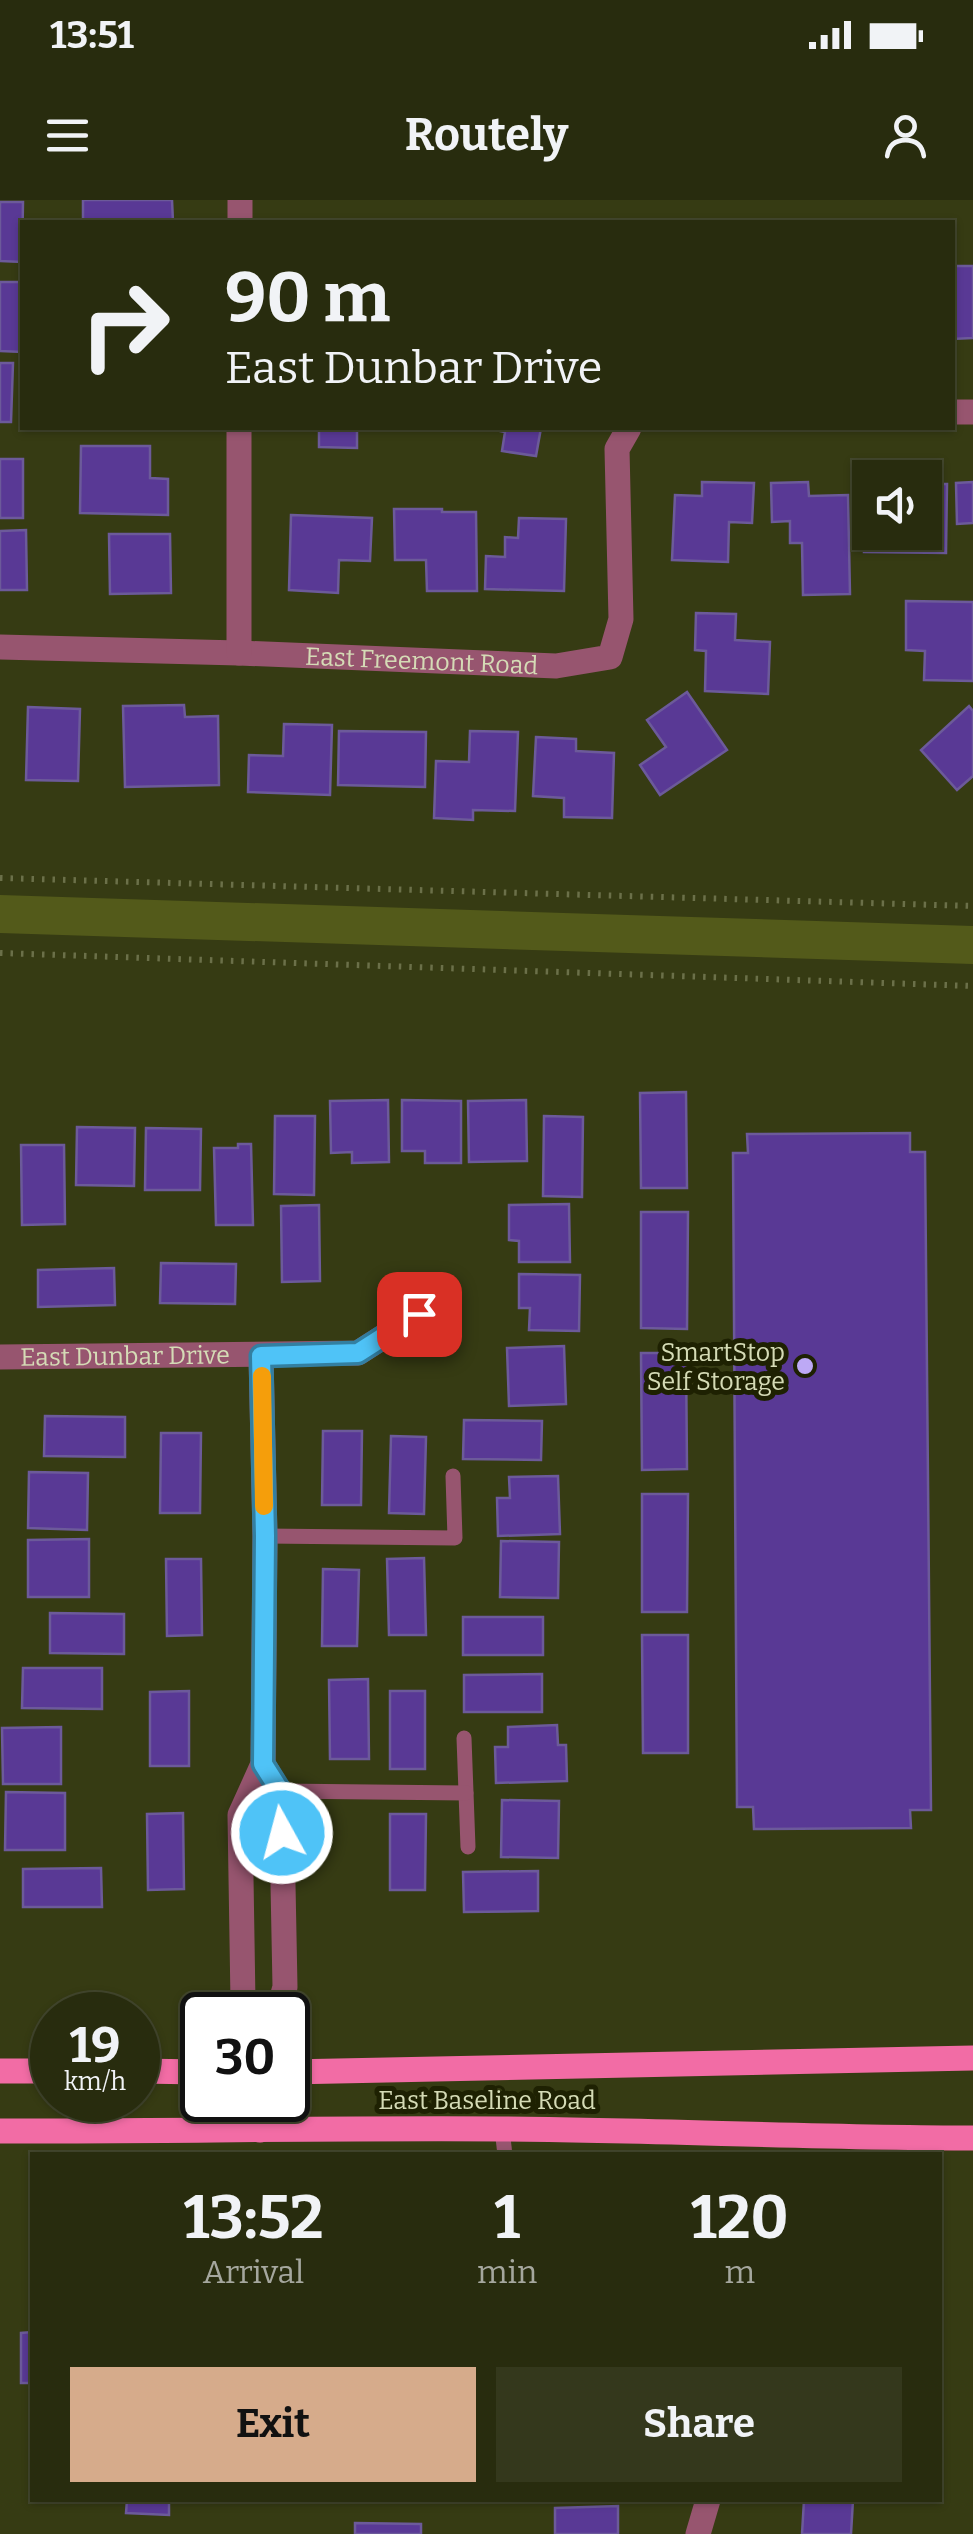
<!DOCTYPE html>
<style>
body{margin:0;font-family:Bitter,serif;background:#34381c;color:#f1f3f6;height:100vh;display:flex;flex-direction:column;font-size:38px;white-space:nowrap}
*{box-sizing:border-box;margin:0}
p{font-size:32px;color:#a5a79e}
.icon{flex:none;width:55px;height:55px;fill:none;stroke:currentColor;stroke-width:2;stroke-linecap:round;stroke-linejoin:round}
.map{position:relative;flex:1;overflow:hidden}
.panel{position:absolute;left:30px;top:1952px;width:912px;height:350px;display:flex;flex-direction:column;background:#282c0e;border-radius:0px;box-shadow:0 2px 8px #0004,0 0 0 2px #44482e}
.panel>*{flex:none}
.hud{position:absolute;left:20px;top:20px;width:935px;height:210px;border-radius:0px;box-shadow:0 2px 8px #0004,0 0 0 2px #44482e;background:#282c0e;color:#f1f3f6;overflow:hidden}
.buttons{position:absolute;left:852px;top:260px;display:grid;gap:20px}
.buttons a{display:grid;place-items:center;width:90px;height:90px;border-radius:0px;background:#282c0e;box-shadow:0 2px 8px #0004,0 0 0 2px #44482e;font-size:50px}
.speed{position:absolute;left:30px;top:1792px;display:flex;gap:20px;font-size:50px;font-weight:700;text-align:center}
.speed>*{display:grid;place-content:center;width:130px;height:130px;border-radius:50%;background:#282c0e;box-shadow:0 2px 8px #0004,0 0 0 2px #44482e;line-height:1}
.speed small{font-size:25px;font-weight:400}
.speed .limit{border:5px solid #111;border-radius:15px;background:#fff;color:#111}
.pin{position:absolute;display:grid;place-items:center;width:85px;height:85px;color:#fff;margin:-42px;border-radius:20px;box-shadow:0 5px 15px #0006}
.me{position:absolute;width:110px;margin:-55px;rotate:353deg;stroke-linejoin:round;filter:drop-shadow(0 0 8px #0008)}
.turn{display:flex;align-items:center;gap:35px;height:210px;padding:0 40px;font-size:45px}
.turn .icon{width:130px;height:130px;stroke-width:2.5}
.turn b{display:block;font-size:70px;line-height:85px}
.eta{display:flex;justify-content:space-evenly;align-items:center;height:170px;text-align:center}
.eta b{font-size:60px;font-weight:700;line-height:70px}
.primary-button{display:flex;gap:20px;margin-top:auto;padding:20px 40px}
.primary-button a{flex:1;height:115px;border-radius:0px;background:#d6ab8b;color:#111;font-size:40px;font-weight:700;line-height:115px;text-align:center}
.primary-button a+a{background:#34381c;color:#f1f3f6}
.status{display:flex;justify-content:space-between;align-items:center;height:70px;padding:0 50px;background:#282c0e;direction:ltr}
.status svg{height:28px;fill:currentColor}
header{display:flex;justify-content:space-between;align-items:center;height:130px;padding:0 40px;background:#282c0e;font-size:45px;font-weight:700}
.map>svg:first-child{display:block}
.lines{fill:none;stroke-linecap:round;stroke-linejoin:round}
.canal{stroke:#535a1a;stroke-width:38}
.building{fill:#593995;stroke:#6c5a9a;stroke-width:2.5}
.path{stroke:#6b7049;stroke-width:6;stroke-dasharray:2.5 8;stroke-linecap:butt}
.service{stroke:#97556f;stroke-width:15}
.minor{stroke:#97556f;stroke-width:25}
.primary{stroke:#f26ca5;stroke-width:25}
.route-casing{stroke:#337fa1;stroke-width:25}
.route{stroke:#4fc3f7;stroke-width:18}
.slow{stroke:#f59e0b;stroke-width:18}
.poi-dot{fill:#bda9f5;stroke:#1e2102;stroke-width:4}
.labels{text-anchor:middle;stroke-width:10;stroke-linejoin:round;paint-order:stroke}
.street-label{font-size:25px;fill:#d5dbb6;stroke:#1e2102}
.poi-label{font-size:25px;fill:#d5dbb6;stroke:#1e2102;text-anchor:end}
</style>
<div class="status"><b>13:51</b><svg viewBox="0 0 49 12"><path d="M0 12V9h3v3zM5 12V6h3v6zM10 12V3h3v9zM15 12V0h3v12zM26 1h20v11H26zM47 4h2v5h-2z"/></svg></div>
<header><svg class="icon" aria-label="menu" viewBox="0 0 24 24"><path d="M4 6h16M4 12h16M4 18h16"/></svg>Routely<svg class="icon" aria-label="person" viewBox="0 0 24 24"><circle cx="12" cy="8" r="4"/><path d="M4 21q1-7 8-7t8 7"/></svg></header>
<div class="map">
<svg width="973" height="2334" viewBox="0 0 973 2334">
<rect width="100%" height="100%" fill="#363b13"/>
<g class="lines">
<!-- canal -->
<path class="canal" d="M0 714 973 745"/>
</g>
<!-- building -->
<g class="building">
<path d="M83 0H172L173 22H83Z"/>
<path d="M0 2H23L22 62 0 61Z"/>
<path d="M952 66H973V138L952 139Z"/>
<path d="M0 82H22V152L0 151Z"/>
<path d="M0 163H13L11 222H0Z"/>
<path d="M319 228H378V230H357V248L319 247Z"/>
<path d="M486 228H541L536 256 502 251 505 232Z"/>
<path d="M81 246H150V278L168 279V315L80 313Z"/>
<rect x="0" y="259" width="23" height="59"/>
<path d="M702 282 754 283 752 323 729 322 728 362 672 360 675 295 702 296Z"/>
<path d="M808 282 809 296 848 295 850 394 803 395 802 343H790V321L772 322 771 283Z"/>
<path d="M973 282V323L957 324 956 283Z"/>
<path d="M925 284H947L946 353 864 352V315H870V332H925Z"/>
<path d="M394 309H442V312H476L477 391H427L426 360H395Z"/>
<path d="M291 315 372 318 370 361 339 360 338 393 289 390Z"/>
<path d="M519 318 566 319 564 391 485 389 486 356 505 357V337L518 338Z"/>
<path d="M26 330 27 390H0V331Z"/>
<path d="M109 334H170L171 393 110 394Z"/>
<path d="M906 401 973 402V481L924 480 925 451 906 450Z"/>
<path d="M696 413 736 414 735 440 770 442 768 494 705 491 706 451 695 450Z"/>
<path d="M687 492 727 550 660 595 640 565 666 547 647 520Z"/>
<path d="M184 505 185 517 218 516 219 585 125 587 123 506Z"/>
<path d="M969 506 973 511V576L957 590 921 550Z"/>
<path d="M28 507 80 509 78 581 26 580Z"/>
<path d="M284 524 332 525 330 595 248 592 249 555 283 556Z"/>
<path d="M339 531 426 532 425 587 338 585Z"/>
<path d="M470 531 518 532 515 611 473 610V620L434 618 436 561 469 562Z"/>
<path d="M536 537 576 539V551L614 553 612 618 564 617V598L533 596Z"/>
<path d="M686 892 687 988H641L640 893Z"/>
<path d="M388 900 389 962 352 963V952L331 953 330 901Z"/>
<path d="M402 900 461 901V963H425V951H402Z"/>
<path d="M526 900 527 961 469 962 468 901Z"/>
<path d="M275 916H315L314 995 274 994Z"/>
<path d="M544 916 583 917 582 997 543 996Z"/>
<path d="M77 927 135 928 134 986 76 985Z"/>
<path d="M146 928 201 929 200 990H145Z"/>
<path d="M910 933V952H925L931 1610H910L911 1628 754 1629 753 1607H737L733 953H748L747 934Z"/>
<path d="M238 944H251L253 1025H216L214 948H238Z"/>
<path d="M21 945H64L65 1024 22 1025Z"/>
<path d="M569 1004 570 1062H519V1041L509 1040V1005Z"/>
<path d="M319 1005 320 1081 282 1082 281 1006Z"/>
<path d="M641 1012H688L687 1129 641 1128Z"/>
<path d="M161 1063 236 1064 235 1104 160 1103Z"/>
<path d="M114 1068 115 1105 38 1107V1070Z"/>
<path d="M519 1074 580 1075 579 1131 529 1130 530 1108H519Z"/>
<path d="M564 1146 566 1204 509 1206 507 1148Z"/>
<path d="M641 1153H686L687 1269 642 1270Z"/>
<path d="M45 1216 125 1217V1257L44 1256Z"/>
<path d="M464 1220 542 1221 541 1260 463 1259Z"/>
<path d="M323 1231H362L361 1305H322Z"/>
<path d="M161 1233H201L200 1313H160Z"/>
<path d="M391 1236 426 1237 424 1314 389 1313Z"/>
<path d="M29 1272 88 1273 87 1330 28 1328Z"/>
<path d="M558 1276 560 1334 498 1336 497 1298H510L509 1277Z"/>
<path d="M642 1294H688L687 1412H642Z"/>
<path d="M89 1339V1397H28V1340Z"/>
<path d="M501 1341 559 1342 558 1398 500 1397Z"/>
<path d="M424 1358 426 1435H389L387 1359Z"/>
<path d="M166 1359H201L202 1435 167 1436Z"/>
<path d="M323 1369 359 1370 357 1446H322Z"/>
<path d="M50 1413 124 1414V1454L50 1453Z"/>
<rect x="463" y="1417" width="80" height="38"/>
<path d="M642 1435H688V1553H643Z"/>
<path d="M23 1468H102V1509L22 1508Z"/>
<path d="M542 1474V1512H464V1475Z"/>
<path d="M368 1479 369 1559H330L329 1480Z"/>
<path d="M189 1491V1566H150V1492Z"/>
<rect x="390" y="1491" width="35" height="78"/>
<path d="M557 1525 558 1545H566L567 1581 496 1583 495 1547H508V1527Z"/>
<path d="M61 1527V1584H3L2 1528Z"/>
<path d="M6 1592 65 1593V1650H5Z"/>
<path d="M502 1600 559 1601 558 1658 501 1657Z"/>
<path d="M183 1613 184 1689 148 1690 147 1614Z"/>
<path d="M390 1614H426L425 1690H390Z"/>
<path d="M101 1668 102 1707H23V1669Z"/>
<path d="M538 1671V1711L464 1712 463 1672Z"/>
<path d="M32 2132V2183H21V2133Z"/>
<path d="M127 2300H169V2315L126 2313Z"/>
<path d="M804 2300H853L851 2334H802Z"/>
<path d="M618 2306V2334H555V2308Z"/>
<path d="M355 2323 421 2324V2334H355Z"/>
</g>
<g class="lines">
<!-- path -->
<g class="path">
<path d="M0 678 973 706"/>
<path d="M0 753 973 786"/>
</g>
<!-- service -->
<g class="service">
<path d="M265 1336 455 1338 453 1276"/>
<path d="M464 1538 468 1647"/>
<path d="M279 1591 466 1593"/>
<path d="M502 1929 505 1955"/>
</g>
<!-- minor -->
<g class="minor">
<path d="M240 22V0"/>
<path d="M952 212H973"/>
<path id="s1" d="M0 447 239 453 556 466 610 457 621 419 617 249 629 228"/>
<path d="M239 453V228"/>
<path id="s2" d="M0 1157 358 1153 419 1114"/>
<path d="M263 1564 279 1591 282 1633 285 1787 277 1815"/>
<path d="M246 1815 243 1802 240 1615 263 1564 265 1336 261 1156"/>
<path d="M698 2334 708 2300"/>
</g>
<!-- primary -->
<g class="primary">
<path d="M0 1871H52"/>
<path d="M138 1871 202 1872"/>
<path d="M288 1872 973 1858"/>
<path d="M259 1900 260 1930"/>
<path d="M0 1931C167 1931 335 1928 502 1929 659 1930 816 1938 973 1938"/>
</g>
</g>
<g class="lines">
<!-- route casing -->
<g class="route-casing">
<path id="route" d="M282 1633 280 1591 263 1564 265 1336 261 1156 358 1153 419 1114"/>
</g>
<!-- route -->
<use href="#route" class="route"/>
<!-- slow -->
<path class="slow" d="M262 1176 264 1306"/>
</g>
<!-- markers -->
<circle class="poi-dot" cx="805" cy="1166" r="10"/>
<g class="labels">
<!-- street labels -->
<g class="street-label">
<text dy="9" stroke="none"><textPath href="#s1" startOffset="422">East Freemont Road</textPath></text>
<text dy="9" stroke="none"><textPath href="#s2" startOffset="125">East Dunbar Drive</textPath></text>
<text x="487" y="1909">East Baseline Road</text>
</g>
<!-- poi labels -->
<g class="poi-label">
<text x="785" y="1161">SmartStop<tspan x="785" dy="29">Self Storage</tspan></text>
</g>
</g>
</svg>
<div class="buttons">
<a><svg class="icon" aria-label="sound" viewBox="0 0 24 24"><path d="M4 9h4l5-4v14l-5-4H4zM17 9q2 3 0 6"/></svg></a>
</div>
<div class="speed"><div>19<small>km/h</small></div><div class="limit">30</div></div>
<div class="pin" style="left:419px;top:1114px;background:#d93025"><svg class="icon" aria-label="arrive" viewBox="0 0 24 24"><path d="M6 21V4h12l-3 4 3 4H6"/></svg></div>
<svg class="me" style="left:282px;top:1633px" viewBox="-20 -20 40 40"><circle r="17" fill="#4fc3f7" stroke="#fff" stroke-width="3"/><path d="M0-11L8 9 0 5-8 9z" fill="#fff"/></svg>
<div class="hud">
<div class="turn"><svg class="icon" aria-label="right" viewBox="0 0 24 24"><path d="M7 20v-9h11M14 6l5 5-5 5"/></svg><div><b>90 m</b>East Dunbar Drive</div></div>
</div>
<section class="panel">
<div class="eta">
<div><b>13:52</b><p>Arrival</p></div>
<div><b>1</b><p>min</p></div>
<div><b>120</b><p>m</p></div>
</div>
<div class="primary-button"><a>Exit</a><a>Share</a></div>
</section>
</div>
